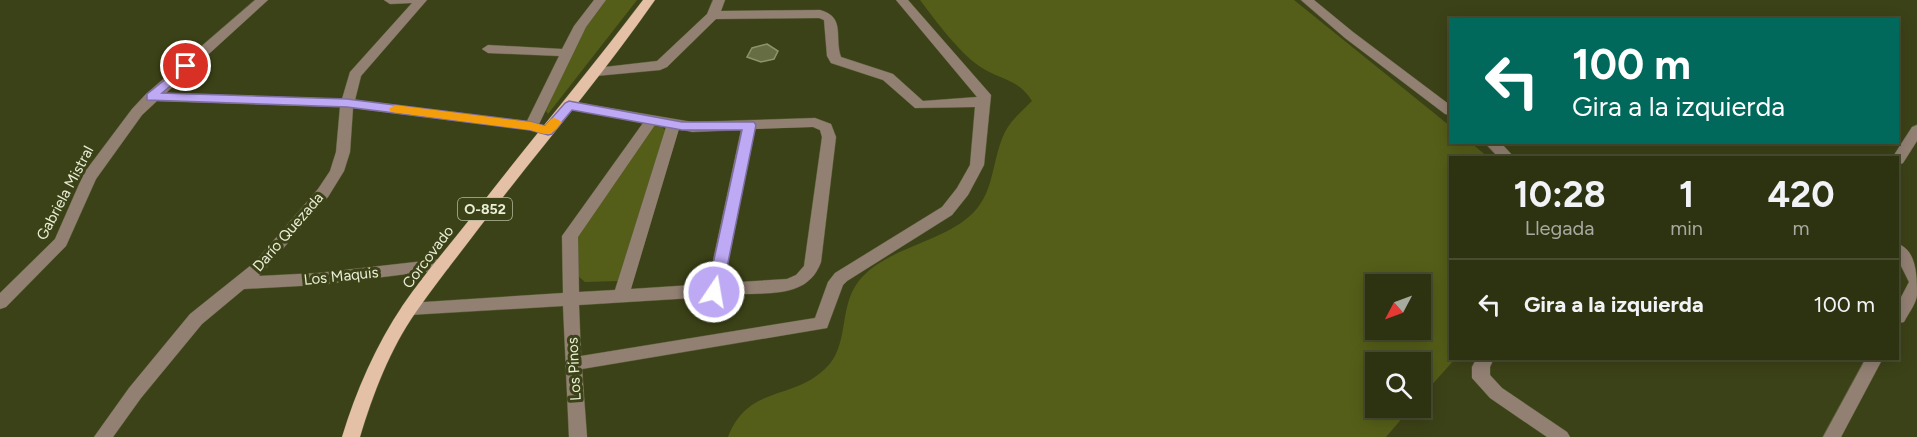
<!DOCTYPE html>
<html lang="es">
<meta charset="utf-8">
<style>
body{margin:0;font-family:Figtree,sans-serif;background:#353a1a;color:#f1f3f6;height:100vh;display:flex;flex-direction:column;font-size:22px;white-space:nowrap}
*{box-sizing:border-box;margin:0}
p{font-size:20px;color:#a7aa9f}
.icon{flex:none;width:33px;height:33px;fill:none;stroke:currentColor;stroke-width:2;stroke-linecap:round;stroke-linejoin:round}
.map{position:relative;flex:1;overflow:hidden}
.drawer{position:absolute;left:1449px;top:156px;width:450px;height:204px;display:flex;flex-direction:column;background:#2d3211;border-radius:0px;box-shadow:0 3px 15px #0003,0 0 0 2px #484d31}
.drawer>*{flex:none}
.guide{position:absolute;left:1449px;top:18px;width:450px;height:126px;border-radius:0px;box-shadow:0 3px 15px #0003,0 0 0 2px #484d31;background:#00695c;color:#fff;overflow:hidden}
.needle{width:39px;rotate:229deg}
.controls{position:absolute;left:1365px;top:274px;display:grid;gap:12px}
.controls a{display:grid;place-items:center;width:66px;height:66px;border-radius:0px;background:#2d3211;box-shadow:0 3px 15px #0003,0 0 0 2px #484d31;font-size:30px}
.pin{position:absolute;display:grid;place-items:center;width:51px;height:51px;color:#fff;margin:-26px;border:3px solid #fff;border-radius:50%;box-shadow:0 2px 6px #0007}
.me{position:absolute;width:66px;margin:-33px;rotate:12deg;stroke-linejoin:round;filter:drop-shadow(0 0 4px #0008)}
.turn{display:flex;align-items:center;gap:21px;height:126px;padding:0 24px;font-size:27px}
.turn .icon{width:78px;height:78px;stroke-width:2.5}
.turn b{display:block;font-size:42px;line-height:51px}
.eta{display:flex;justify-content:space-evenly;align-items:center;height:102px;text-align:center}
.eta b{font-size:36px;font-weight:700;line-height:42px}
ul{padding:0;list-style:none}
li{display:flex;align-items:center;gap:18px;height:90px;padding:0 24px;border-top:2px solid #484d31}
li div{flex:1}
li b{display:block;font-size:22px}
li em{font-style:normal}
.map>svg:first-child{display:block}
.green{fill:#555e18;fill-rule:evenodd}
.building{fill:#666d42;stroke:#8c9467;stroke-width:1.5}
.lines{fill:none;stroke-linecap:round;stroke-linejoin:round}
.minor-casing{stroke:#585e36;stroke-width:1}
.major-casing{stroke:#585e36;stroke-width:1}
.minor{fill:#928073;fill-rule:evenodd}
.major{fill:#e4c0a6;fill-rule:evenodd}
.route{fill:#bea9f4;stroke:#7c6e9f;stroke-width:1.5}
.slow{fill:#f59e0b}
.labels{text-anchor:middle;stroke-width:6;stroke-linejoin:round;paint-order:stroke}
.shield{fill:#3c4217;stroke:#b5ba9d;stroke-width:1.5}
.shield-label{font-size:14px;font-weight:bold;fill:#e9eed6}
.street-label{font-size:15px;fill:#e9eed6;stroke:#3c4217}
</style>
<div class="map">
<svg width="1917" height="437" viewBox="0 0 1917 437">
<rect width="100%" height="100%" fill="#3c4217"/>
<!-- green -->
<g class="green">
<path d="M604 0H637L548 114 546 111 584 27Z"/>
<path d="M920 0H1294L1450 126V142L1471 143 1488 157 1450 158V358L1455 359 1421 397 1420 363H1376V408H1411L1386 437H728C748 385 791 401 825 369 850 346 838 309 858 282 885 247 944 243 974 212 995 190 992 158 1005 132 1011 120 1023 110 1032 101 1018 78 999 80 979 66 957 50 936 21 920 0ZM1376 285H1420V330H1376Z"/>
<path d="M654 126 662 127 665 130 623 273 618 281 585 282 578 276 576 231Z"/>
</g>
<!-- building -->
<path class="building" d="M767 44 778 51 774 59 761 62 747 57 752 48Z"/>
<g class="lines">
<!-- minor casing -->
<g class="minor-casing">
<g id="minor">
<path d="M255 0H268L166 93 342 99 350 72 412 3 390 4 384 0H427L361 76 355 100 527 121 559 56 488 53 482 49 488 45 562 49 574 26 594 0H606L586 27 539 124 553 128 555 131 553 134 548 136 530 130 353 108 350 152 344 171 328 197 259 276 318 273 442 259 448 261 450 265 448 269 318 285 244 289 202 324 141 398 113 437H94L129 388 190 314 255 262 318 189 330 171 336 152 340 107 157 101 142 115 96 179 66 246 6 307 0 309V293L55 239 84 173 132 109 146 94Z"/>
<path d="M713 0H725L721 11 820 10C846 17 834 37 841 57L893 74 923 101 977 97 896 0H908L991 95 984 165 968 195 952 215 847 281 843 285 827 328 582 369 587 437H569L563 306 409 315 403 313 401 309 403 305 409 303 563 293 562 236 643 123 569 109 562 105 564 102 569 101 692 122 815 118 831 124 836 137 821 262C805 307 749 287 714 298L709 297 579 305 581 356 815 318 828 282 835 273 942 207 957 188 970 165 975 107 915 108 883 80 831 63 827 56 824 20 819 18 716 19 667 67 660 70 596 76 589 72 596 68 657 61 707 14ZM655 125 666 127 615 290 579 292 578 237ZM813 127 820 130 822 137 804 266 796 275 787 279 724 283 755 129ZM679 129 692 132 741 130 708 284 631 289Z"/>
<path d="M1301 0H1314L1353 32 1450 105V115L1445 114 1345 38Z"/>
<path d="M1917 125V141L1903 163 1898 165V158H1892L1912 127Z"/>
<path d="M1484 142H1500L1515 158H1499Z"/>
<path d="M1898 244C1917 250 1917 278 1917 295 1916 304 1908 314 1904 322L1898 323V303L1909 282 1898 260Z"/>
<path d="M1477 358H1494L1490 367V375L1502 388 1567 432 1570 437H1547L1490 398 1472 378V367Z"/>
<path d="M1866 358H1883L1841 437H1823Z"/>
</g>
</g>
<!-- major casing -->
<g class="major-casing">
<path id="major" d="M643 0H655C600 79 537 152 479 228 458 256 436 283 416 312 390 349 373 394 360 437H342C356 391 376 345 403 305 424 274 450 245 473 215 529 142 588 73 643 0Z"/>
</g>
<!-- minor -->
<use href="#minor" class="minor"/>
<!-- major -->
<use href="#major" class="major"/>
</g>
<!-- route -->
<path class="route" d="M186 63 190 64V69L162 93 347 99 531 122 545 126 565 103 569 101 682 122H754L756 125 722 292 719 296H709L707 292 742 130H682L572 110 552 134 548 135 530 130 347 107 147 100V94Z"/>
<!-- slow -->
<path class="slow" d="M395 105 531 122 545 126 551 119 555 118 562 122C550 138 548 135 530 130L391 112 389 109Z"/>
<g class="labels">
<!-- shield labels -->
<rect class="shield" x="458" y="198" width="54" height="22" rx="4.5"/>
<g class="shield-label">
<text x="485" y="214">O-852</text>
</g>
<!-- street labels -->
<g class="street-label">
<text transform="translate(65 193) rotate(-62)" y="5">Gabriela Mistral</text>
<text transform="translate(288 232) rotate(-49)" y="5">Darío Quezada</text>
<text transform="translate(428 257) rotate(-53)" y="5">Corcovado</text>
<text transform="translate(341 276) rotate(-6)" y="5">Los Maquis</text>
<text transform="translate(574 369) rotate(-93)" y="5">Los Pinos</text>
</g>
</g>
</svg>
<div class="controls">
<a><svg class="needle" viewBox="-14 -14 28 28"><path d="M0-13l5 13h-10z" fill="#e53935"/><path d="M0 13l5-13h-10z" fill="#a7aa9f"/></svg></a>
<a><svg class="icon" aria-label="search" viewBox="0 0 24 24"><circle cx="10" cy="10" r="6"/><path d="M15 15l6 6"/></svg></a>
</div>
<div class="pin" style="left:186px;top:66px;background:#d93025"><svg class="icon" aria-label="arrive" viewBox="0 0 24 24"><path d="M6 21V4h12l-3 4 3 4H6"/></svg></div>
<svg class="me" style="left:714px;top:292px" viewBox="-20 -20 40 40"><circle r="17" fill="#bea9f4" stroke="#fff" stroke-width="3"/><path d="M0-11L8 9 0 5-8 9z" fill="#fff"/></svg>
<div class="guide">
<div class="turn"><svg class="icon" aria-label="left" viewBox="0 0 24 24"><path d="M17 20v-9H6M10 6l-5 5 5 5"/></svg><div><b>100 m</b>Gira a la izquierda</div></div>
</div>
<section class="drawer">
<div class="eta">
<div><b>10:28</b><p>Llegada</p></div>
<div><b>1</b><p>min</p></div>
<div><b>420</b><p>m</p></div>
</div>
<ul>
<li><svg class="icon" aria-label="left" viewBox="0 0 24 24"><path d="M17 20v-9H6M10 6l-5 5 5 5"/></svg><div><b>Gira a la izquierda</b></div><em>100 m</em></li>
</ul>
</section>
</div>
